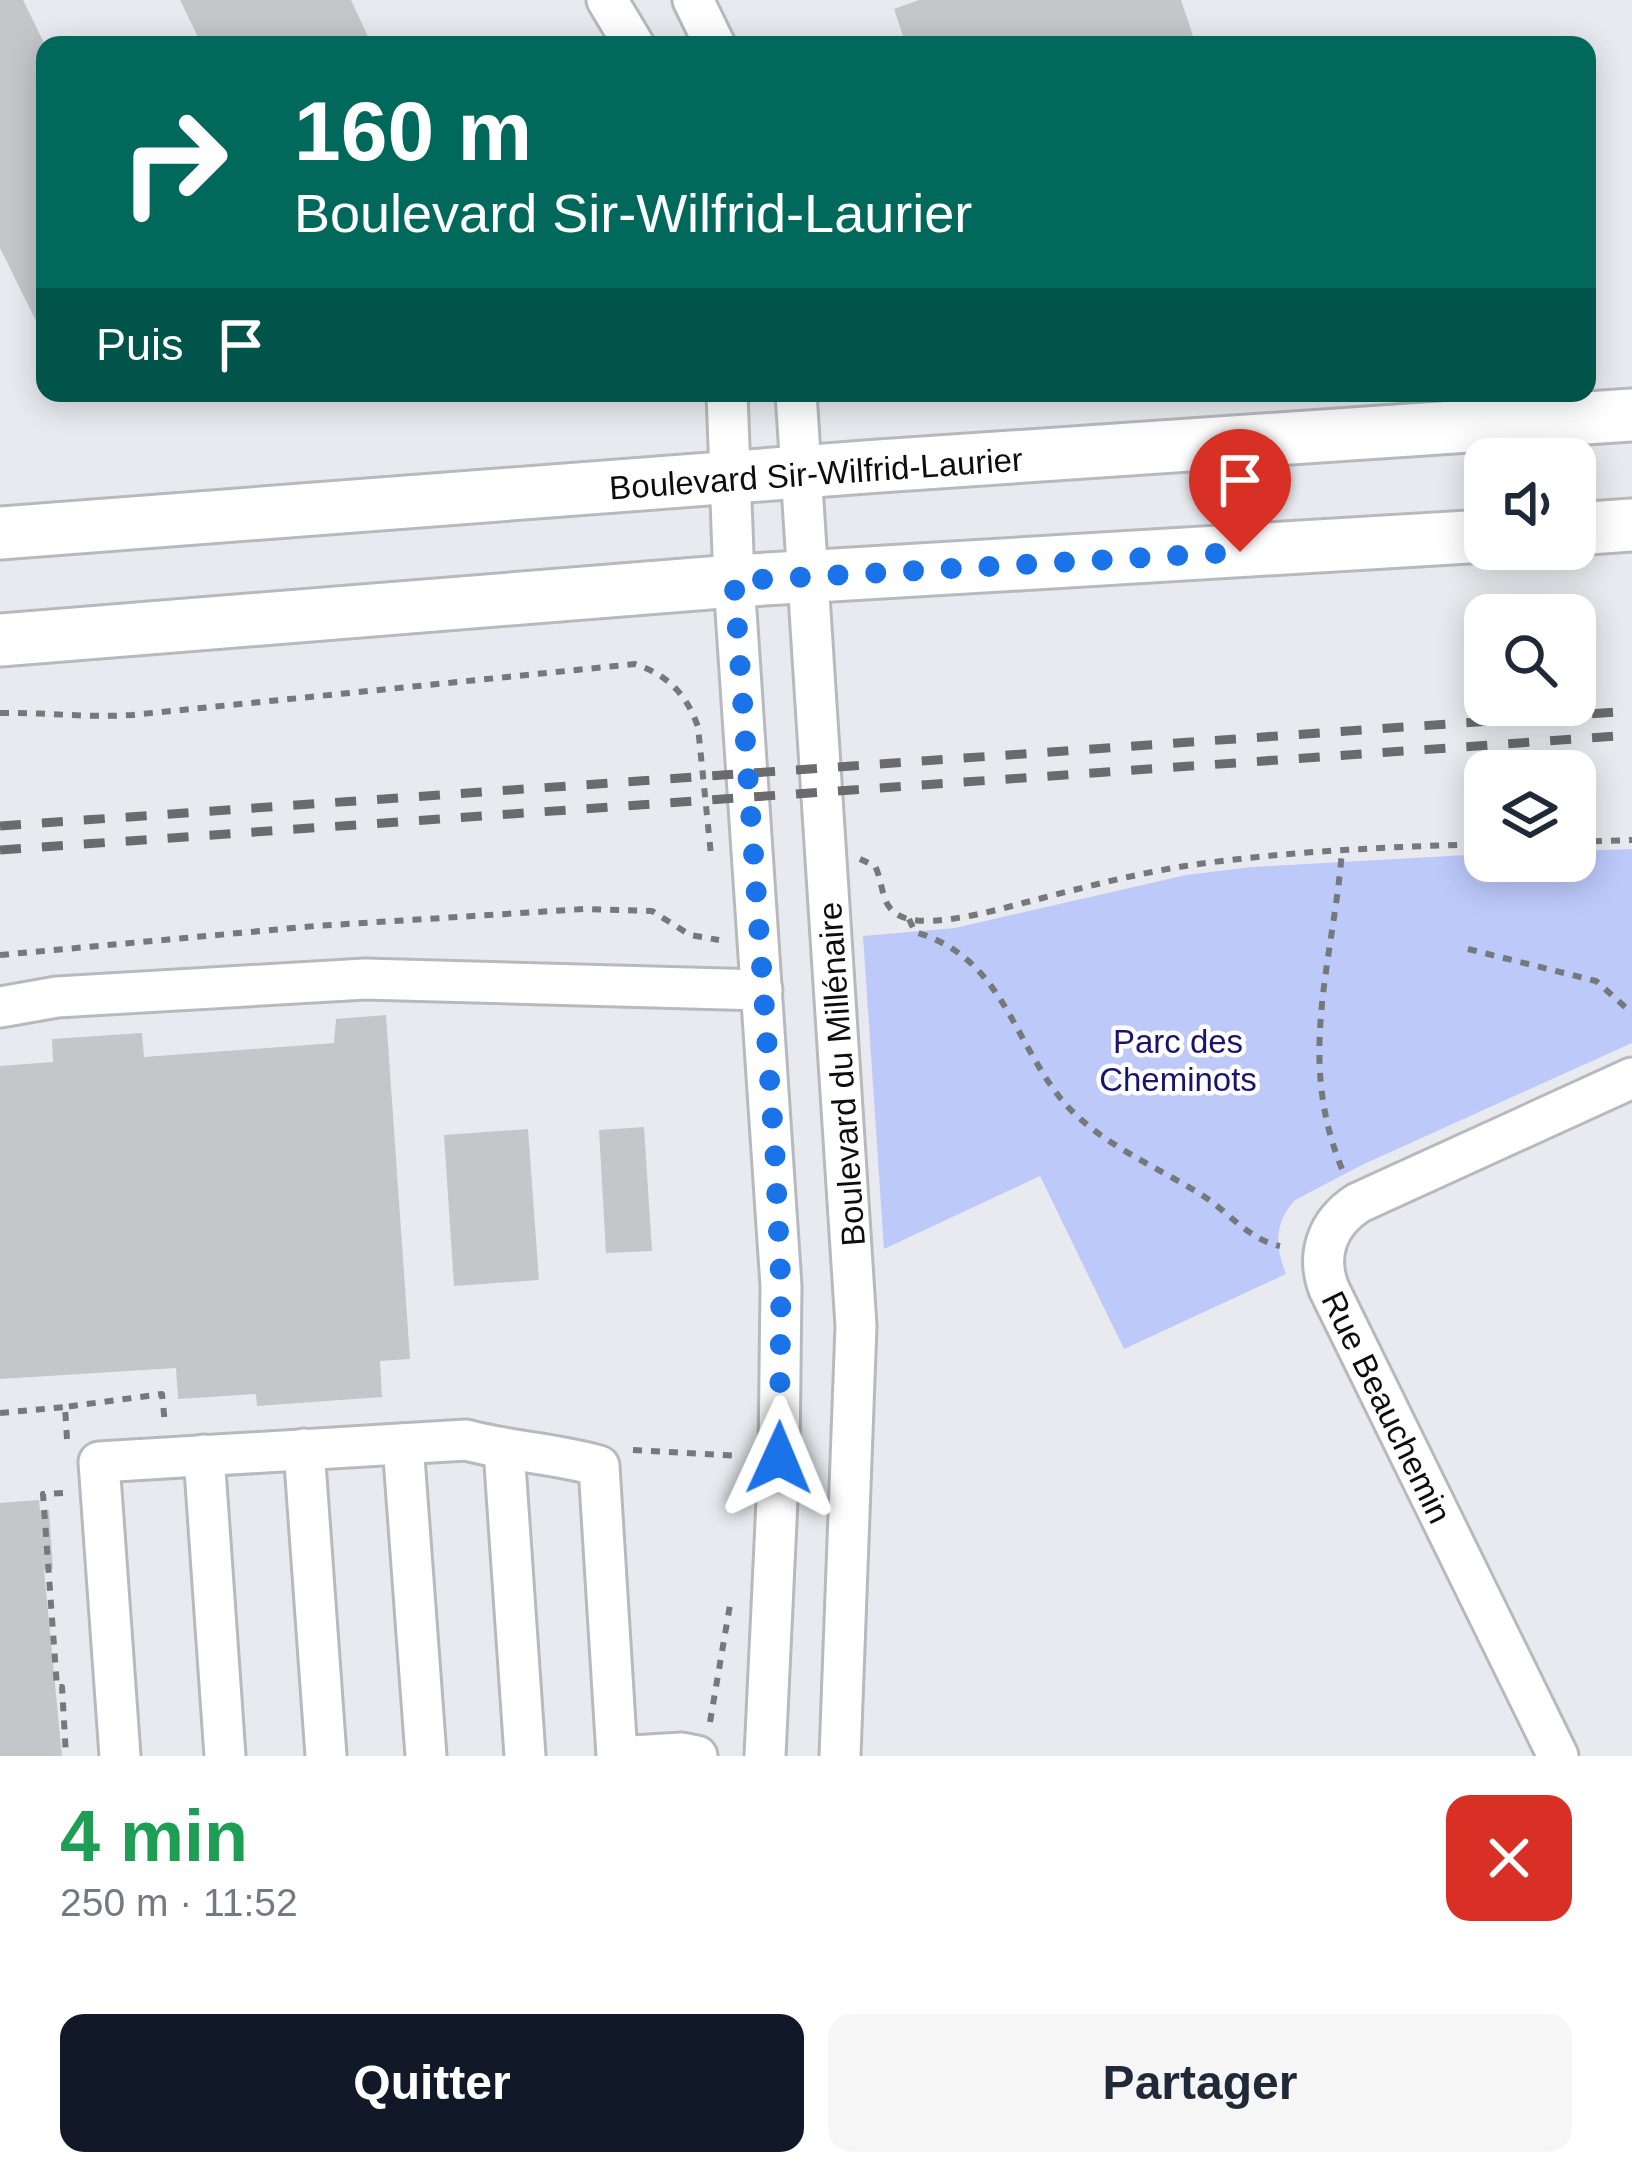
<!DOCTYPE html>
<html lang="fr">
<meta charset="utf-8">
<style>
body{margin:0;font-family:Arial,sans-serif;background:#f6f6f7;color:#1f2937;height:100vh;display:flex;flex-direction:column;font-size:45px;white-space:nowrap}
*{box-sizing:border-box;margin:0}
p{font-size:39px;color:#747a83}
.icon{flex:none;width:66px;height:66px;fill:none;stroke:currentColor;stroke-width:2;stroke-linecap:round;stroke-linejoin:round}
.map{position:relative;height:1756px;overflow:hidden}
.details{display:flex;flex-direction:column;background:#fff;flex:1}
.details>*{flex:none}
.hud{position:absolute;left:36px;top:36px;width:1560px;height:366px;border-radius:24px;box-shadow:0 6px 30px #0003;background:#00695c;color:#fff;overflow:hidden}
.controls{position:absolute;left:1464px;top:438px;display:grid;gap:24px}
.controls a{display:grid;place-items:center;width:132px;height:132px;border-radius:24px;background:#fff;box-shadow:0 6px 30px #0003;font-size:60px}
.pin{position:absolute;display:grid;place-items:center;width:102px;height:102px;color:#fff;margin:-123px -51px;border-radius:50% 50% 50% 0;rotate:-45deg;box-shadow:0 0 12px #0007}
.pin .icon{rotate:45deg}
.me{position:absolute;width:132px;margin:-66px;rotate:1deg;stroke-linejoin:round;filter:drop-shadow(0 0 9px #0008)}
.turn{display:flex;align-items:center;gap:42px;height:252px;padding:0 60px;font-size:54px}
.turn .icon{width:156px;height:156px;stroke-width:2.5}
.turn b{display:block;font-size:84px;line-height:102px}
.then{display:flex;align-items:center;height:114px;padding:0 60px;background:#0003;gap:24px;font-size:45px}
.round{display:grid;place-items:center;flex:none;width:126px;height:126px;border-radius:24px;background:#f6f6f7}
.overview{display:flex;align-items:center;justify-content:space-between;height:204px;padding:0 60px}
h1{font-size:72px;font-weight:700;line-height:90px;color:#1e9e55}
.cta{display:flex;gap:24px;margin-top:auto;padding:24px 60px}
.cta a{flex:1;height:138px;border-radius:24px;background:#111827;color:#fff;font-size:48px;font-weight:700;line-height:138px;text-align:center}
.cta a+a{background:#f6f6f7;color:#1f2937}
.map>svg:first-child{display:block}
.green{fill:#bcc9f9}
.building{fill:#c4c6ca}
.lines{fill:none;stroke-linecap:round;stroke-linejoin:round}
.minor-casing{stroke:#b8b9be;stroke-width:45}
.major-casing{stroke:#b8b9be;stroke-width:57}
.path{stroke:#77787b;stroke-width:6;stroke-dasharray:9 9;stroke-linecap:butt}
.minor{stroke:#fff;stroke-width:39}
.major{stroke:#fff;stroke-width:51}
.rail{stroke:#6b6b6e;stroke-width:9;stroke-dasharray:21 21;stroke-linecap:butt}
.route{stroke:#1a73e8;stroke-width:21;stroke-dasharray:0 37.8}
.labels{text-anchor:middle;stroke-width:9;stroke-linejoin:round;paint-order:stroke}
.street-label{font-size:33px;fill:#0d0d0f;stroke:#fff}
.park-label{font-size:33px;fill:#19156f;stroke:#fff}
</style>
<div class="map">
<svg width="1632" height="1756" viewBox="0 0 1632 1756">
<rect width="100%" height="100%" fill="#e9eaef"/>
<!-- green -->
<path class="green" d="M1632 849V1043L1364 1164 1295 1200C1274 1223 1275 1246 1286 1274L1124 1349 1040 1176 884 1249 863 936 955 928 1186 875 1252 867 1485 854V861H1575V851Z"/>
<!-- building -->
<g class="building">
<path d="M0 0H23L45 45V339L0 248Z"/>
<path d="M180 0H351L372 45H202Z"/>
<path d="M919 0H1181L1196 45H906L894 9Z"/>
<path d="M386 1015 410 1359 380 1361 382 1397 257 1406 256 1394 178 1399 176 1368 0 1379V1066L53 1062 52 1039 142 1033 144 1057 334 1043 336 1019Z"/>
<path d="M644 1127 652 1251 606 1253 599 1130Z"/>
<path d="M528 1129 539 1280 454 1286 444 1135Z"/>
<path d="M39 1500 40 1511 49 1510 53 1569 44 1570 62 1756H0V1503Z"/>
</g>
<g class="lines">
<!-- minor casing -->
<g class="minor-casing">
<g id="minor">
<path d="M607 0 634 45"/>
<path d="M693 0 715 45"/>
<path d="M727 393 734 581 781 1286 779 1458 765 1756"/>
<path d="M796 393 856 1326 840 1756"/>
<path d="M0 1007 57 997 365 979 762 990"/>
<path d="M403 1444 426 1756"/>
<path d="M304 1449 326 1756"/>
<path d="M504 1450 525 1756"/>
<path d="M204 1455 225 1756"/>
<path d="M120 1756 99 1462 466 1440C510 1452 555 1453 599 1466L617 1756"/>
<path d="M632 1756 682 1753 697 1756"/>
<path d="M1558 1756 1329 1289C1316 1255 1327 1223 1358 1203L1632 1078"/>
</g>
</g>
<!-- major casing -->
<g class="major-casing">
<g id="major">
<path d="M1575 529 1632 525"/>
<path d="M0 533 879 466 1632 415"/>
<path d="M0 640 734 581 1485 536"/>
</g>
</g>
<!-- path -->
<g class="path">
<path d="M848 393 855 402"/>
<path d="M0 713C44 712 87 718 132 715L635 664C668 675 687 695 698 727L711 855"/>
<path d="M1575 842 1632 840"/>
<path d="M860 859 875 866C885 886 879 909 905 918 935 928 1000 909 1031 901 1085 887 1138 873 1192 865 1288 851 1388 847 1485 844"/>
<path d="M909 919 915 932C1001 957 1011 1036 1061 1099 1098 1144 1157 1166 1205 1197 1230 1214 1250 1240 1280 1246"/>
<path d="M1468 949 1596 981 1632 1013"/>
<path d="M0 955 315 926 584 909 652 911 690 935 719 940"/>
<path d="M1342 1169C1296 1057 1333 964 1342 851"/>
<path d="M0 1413 65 1407"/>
<path d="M67 1439 65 1407 162 1394 165 1424"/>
<path d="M633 1450 740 1456"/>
<path d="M63 1493 43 1494 57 1687H62L66 1756"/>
<path d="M710 1722 731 1599"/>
</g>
<!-- minor -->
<use href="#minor" class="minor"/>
<!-- major -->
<use href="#major" class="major"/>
<!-- rail -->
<g class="rail">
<path d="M0 826 1632 711"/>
<path d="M0 850 1632 735"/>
</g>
</g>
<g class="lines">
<!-- route -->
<path class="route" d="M779 1458 781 1286 775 1155 734 581 1240 552"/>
</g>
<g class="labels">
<!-- street labels -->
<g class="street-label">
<text transform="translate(816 473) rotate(-4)" y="12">Boulevard Sir-Wilfrid-Laurier</text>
<text transform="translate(841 1074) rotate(-94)" y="12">Boulevard du Millénaire</text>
<text transform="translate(1387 1407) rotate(64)" y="12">Rue Beauchemin</text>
</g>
<!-- park labels -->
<g class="park-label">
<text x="1178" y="1053">Parc des<tspan x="1178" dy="38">Cheminots</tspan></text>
</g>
</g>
</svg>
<div class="controls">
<a><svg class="icon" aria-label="sound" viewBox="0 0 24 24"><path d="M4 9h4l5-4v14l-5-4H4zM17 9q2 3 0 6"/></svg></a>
<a><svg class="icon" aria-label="search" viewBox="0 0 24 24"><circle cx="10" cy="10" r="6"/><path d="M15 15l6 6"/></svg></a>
<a><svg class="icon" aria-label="layers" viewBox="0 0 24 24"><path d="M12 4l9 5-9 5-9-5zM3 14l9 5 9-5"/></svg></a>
</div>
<div class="pin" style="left:1240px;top:552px;background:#d93025"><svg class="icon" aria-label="arrive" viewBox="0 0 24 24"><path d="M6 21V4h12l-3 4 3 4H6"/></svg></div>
<svg class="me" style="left:779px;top:1458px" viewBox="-20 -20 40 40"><path d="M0-17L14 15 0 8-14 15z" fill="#1a73e8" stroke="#fff" stroke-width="4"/></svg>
<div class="hud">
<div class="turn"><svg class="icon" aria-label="right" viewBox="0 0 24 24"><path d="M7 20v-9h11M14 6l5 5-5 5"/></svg><div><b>160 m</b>Boulevard Sir-Wilfrid-Laurier</div></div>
<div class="then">Puis<svg class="icon" aria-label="arrive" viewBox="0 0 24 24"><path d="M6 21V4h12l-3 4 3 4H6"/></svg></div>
</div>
</div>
<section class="details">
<div class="overview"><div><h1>4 min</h1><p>250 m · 11:52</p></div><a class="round" style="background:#d93025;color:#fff"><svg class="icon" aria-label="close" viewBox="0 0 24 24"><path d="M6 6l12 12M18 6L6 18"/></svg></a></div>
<div class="cta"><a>Quitter</a><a>Partager</a></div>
</section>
